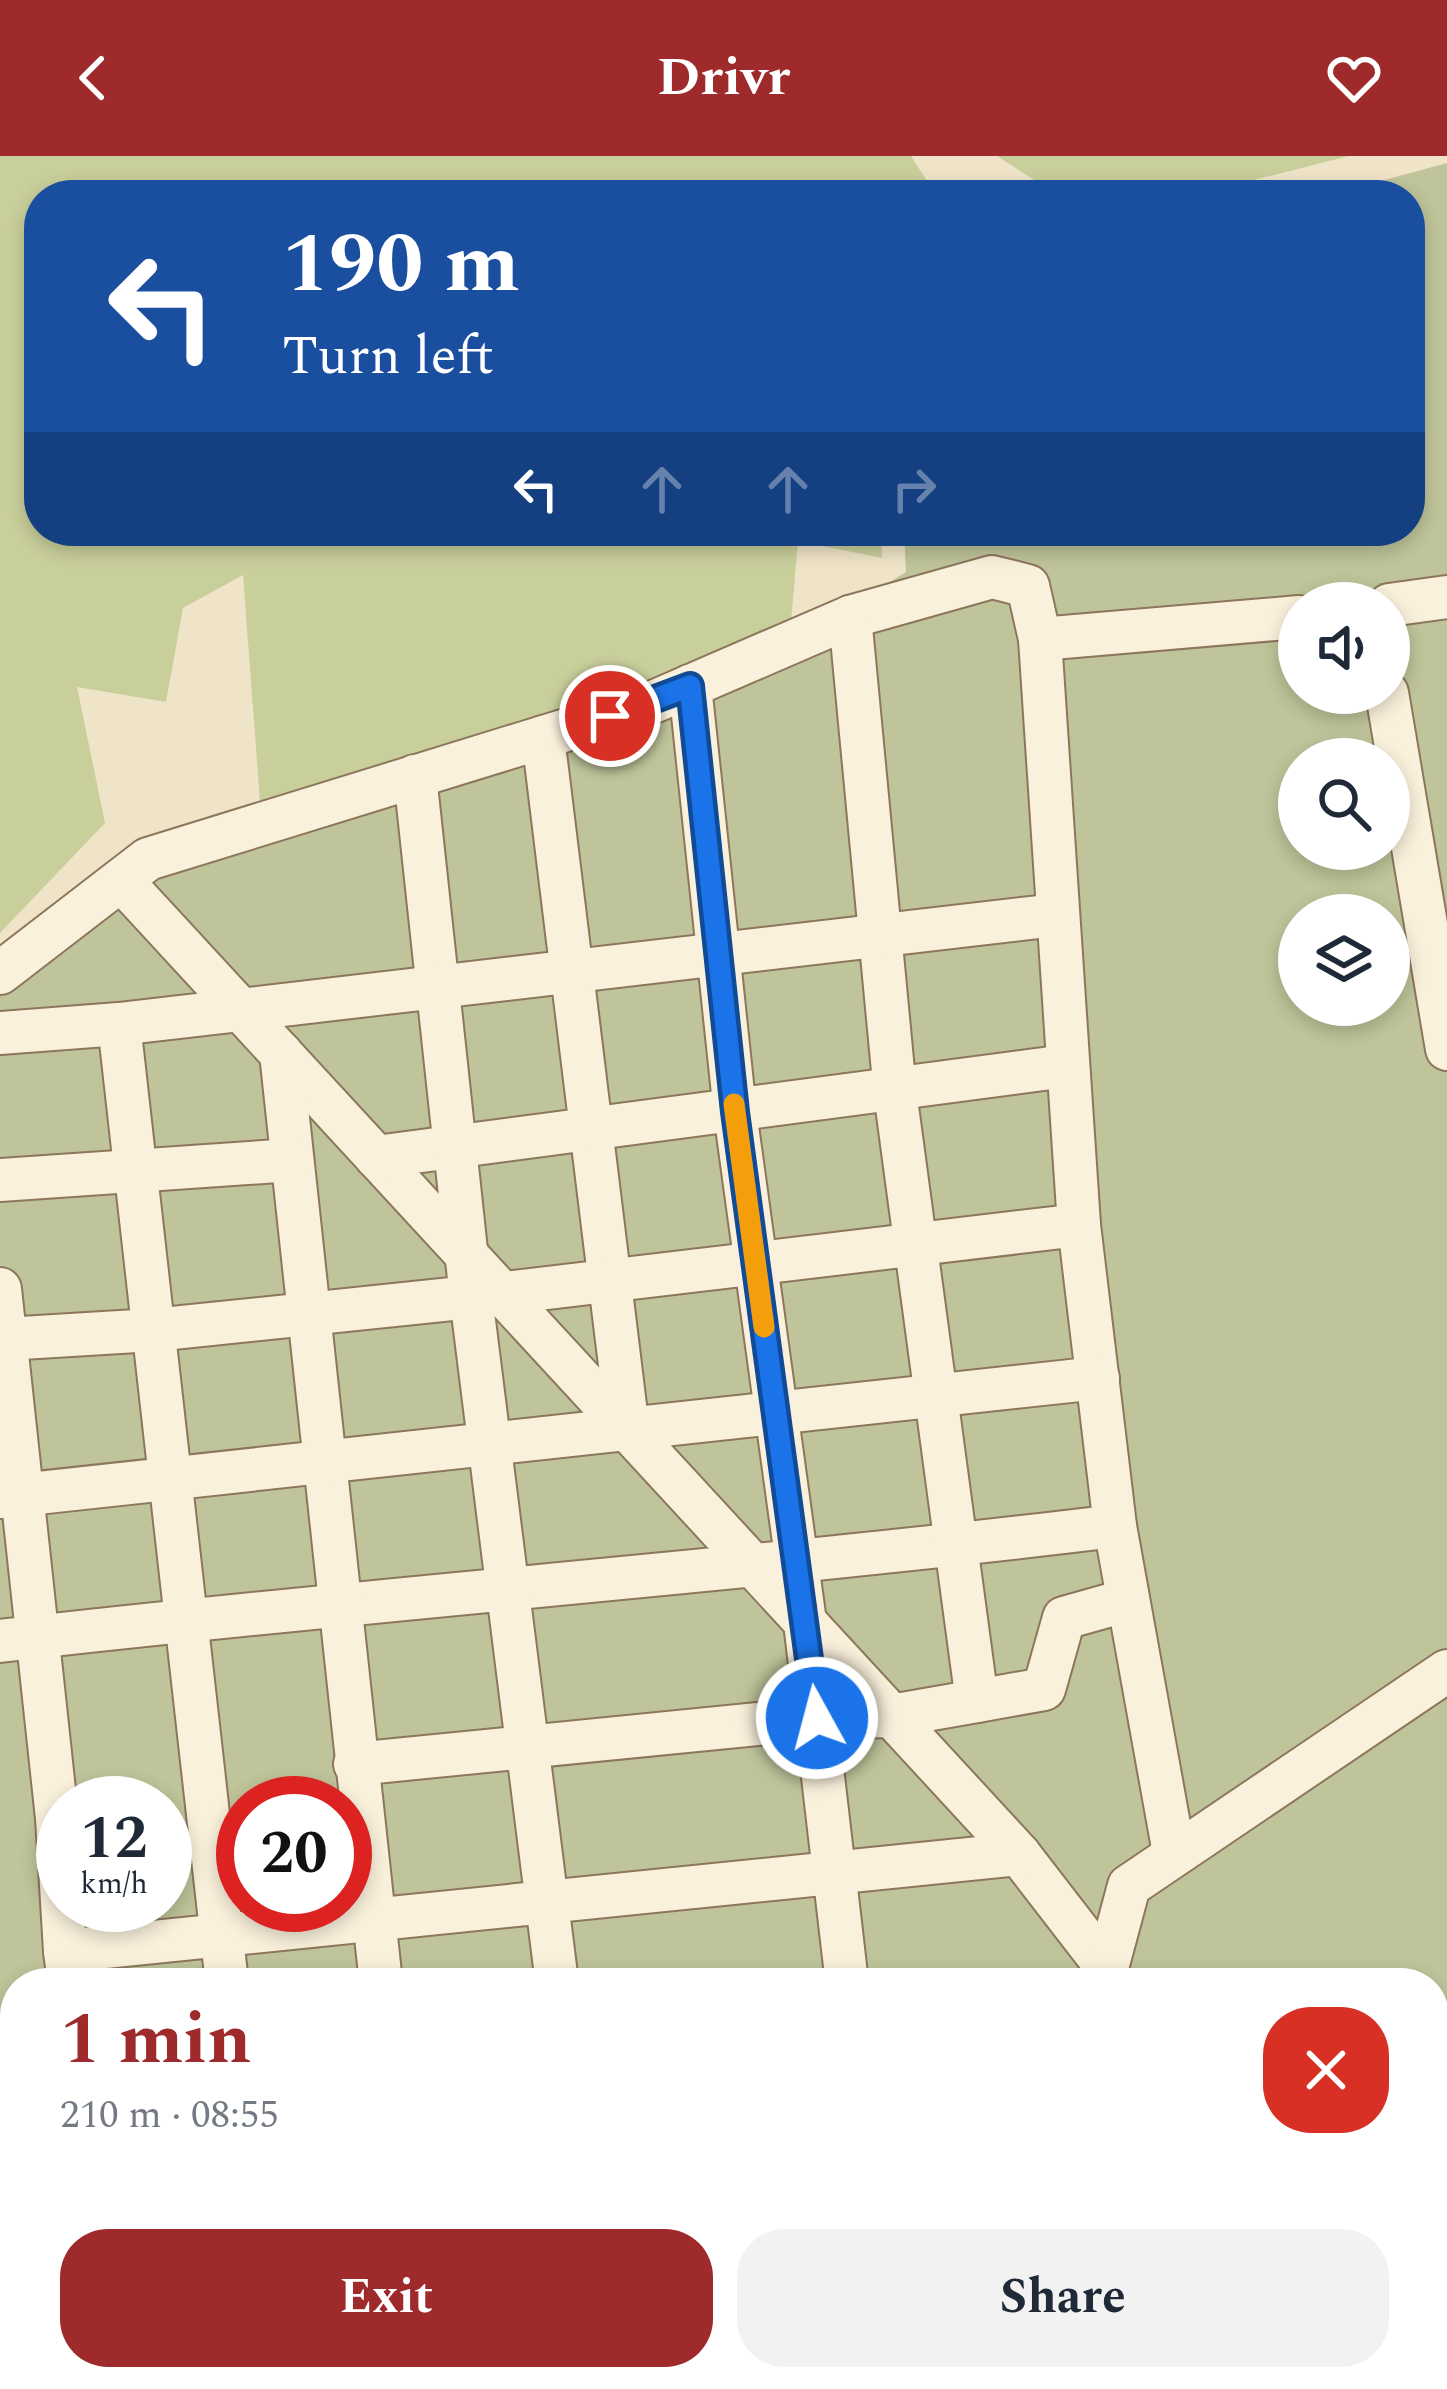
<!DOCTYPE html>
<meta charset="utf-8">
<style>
body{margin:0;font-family:Spectral,serif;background:#f2f2f3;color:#1f2937;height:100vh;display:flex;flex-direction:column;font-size:45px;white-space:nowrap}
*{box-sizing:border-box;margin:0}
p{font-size:39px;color:#747a83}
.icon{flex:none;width:66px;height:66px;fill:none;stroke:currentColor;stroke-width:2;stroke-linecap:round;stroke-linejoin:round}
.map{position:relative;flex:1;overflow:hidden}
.drawer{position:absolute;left:0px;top:1812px;width:1449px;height:423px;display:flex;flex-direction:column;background:#fff;border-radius:48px 48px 0 0;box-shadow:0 6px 18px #0003}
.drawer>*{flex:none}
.top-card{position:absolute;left:24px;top:24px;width:1401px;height:366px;border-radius:48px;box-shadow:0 6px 18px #0003;background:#1a4fa0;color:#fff;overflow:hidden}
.buttons{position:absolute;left:1278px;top:426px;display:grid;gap:24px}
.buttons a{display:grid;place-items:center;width:132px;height:132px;border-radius:50%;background:#fff;box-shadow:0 6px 18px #0003;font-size:60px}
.speed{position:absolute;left:36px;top:1620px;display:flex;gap:24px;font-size:60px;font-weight:700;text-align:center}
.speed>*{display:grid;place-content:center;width:156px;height:156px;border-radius:50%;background:#fff;box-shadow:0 6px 18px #0003;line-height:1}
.speed small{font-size:30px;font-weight:400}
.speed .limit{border:18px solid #d22;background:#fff;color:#111}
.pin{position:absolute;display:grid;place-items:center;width:102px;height:102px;color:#fff;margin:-51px;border:6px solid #fff;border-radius:50%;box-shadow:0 3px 12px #0007}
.me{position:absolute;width:132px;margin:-66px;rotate:353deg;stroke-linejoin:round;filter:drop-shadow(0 0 9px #0008)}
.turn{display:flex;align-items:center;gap:42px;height:252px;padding:0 60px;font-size:54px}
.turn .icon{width:156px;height:156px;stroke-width:2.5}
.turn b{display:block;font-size:84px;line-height:102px}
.lanes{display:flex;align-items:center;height:114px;padding:0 60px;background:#0003;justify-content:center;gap:60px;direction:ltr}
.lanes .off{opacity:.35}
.round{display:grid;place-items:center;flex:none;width:126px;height:126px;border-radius:48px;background:#f2f2f3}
.summary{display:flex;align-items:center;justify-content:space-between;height:204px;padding:0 60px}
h1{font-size:72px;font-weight:700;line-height:90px;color:#9e2a2b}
.action{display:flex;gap:24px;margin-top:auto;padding:24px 60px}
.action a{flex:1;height:138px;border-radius:48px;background:#9e2a2b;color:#fff;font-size:48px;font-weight:700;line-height:138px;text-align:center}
.action a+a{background:#f2f2f3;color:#1f2937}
header{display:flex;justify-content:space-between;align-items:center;height:156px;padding:0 60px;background:#9e2a2b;color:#fff;font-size:54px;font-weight:700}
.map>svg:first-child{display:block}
.green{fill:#c9cf9b}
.cemetery{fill:#bfc49a;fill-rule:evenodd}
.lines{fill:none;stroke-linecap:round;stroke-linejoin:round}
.minor-casing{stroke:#8d765c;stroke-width:46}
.minor{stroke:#faf1dc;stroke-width:42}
.route-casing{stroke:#114b97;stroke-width:30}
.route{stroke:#1a73e8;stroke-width:21}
.slow{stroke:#f59e0b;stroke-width:21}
</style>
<header><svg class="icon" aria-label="back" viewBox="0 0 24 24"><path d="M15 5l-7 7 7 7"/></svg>Drivr<svg class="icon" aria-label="heart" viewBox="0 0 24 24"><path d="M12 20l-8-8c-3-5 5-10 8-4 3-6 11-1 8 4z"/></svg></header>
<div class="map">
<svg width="1447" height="2233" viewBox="0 0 1447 2233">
<rect width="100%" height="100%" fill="#f0e4c8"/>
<!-- green -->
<g class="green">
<path d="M0 0H911L936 39H39V375H881L882 402 798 385 791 466 629 535 260 646 243 419 183 452 166 546 77 531 105 667 0 777Z"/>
<path d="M997 0H1349L1194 39H1058Z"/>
</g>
<!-- cemetery -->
<path class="cemetery" d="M1447 7V2233H0V800L136 692 634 540 854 448 906 416 904 375H1410V39H1329ZM1299 447H1389V537H1299ZM1299 603H1389V693H1299ZM1299 759H1389V849H1299ZM63 1647H165V1749H63ZM243 1647H345V1749H243ZM15 1827H1434V2220H15Z"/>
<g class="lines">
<!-- minor casing -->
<g class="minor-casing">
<g id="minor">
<path d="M1389 449 1447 441"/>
<path d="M1040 483 1299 461"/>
<path d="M690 530 735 956 805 1466 847 1827"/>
<path d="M1387 537 1447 893"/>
<path d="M543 581 628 1274"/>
<path d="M121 724 1019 1698 1107 1812"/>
<path d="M0 817 148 703 644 550 850 461 992 421 1028 430 1040 483 1079 1069 1115 1370C744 1415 371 1442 0 1485"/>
<path d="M0 877 119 868"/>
<path d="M281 897 381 1827"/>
<path d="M376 1001 1066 910"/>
<path d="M0 1024 292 1004"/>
<path d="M0 1133 57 1662 65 1795"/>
<path d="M5 1183 153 1174 471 1141 415 620"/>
<path d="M0 1341 1098 1222"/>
<path d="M1115 1370 1174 1697"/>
<path d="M977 1545 1044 1533 1064 1462 1128 1444"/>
<path d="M355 1608 817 1562 891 1560 977 1545 895 936 850 461"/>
<path d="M1097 1825 1107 1812 1129 1730 1447 1515"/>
<path d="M69 1827 65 1795 1019 1698"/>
<path d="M227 1827 119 868 1056 759"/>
<path d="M557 1827 471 1141 1079 1069"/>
<path d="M119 2220 121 2233"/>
<path d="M272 2220 275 2233"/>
<path d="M305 2233 341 2220"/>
</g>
</g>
<!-- minor -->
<use href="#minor" class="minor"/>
</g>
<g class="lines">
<!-- route casing -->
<g class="route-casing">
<path id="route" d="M610 560 690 530 735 956 817 1562"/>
</g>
<!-- route -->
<use href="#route" class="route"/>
<!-- slow -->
<path class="slow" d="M734 948 764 1171"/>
</g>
</svg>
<div class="buttons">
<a><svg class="icon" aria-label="sound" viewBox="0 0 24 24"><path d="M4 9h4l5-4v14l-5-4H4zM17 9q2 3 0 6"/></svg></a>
<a><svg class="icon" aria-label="search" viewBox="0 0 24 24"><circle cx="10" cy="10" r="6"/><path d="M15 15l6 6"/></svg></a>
<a><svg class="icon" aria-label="layers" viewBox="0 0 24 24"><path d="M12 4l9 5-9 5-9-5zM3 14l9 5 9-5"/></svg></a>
</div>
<div class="speed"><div>12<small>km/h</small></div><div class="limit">20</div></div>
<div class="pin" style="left:610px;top:560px;background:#d93025"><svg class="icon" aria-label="arrive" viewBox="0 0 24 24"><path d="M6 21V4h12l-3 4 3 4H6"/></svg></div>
<svg class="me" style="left:817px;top:1562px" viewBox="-20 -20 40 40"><circle r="17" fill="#1a73e8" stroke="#fff" stroke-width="3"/><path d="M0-11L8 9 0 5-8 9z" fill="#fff"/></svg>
<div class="top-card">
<div class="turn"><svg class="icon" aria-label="left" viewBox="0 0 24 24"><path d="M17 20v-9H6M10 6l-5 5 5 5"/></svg><div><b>190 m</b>Turn left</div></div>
<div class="lanes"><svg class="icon" aria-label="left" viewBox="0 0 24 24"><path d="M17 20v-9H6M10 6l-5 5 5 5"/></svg><svg class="icon off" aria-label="ahead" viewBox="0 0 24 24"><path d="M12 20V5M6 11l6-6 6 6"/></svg><svg class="icon off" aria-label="ahead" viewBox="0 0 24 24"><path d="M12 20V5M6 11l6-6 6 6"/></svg><svg class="icon off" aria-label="right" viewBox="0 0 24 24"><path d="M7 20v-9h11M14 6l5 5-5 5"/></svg></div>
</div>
<section class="drawer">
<div class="summary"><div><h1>1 min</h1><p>210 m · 08:55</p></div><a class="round" style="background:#d93025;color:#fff"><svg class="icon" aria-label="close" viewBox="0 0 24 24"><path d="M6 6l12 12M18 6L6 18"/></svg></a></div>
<div class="action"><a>Exit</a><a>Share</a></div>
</section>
</div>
